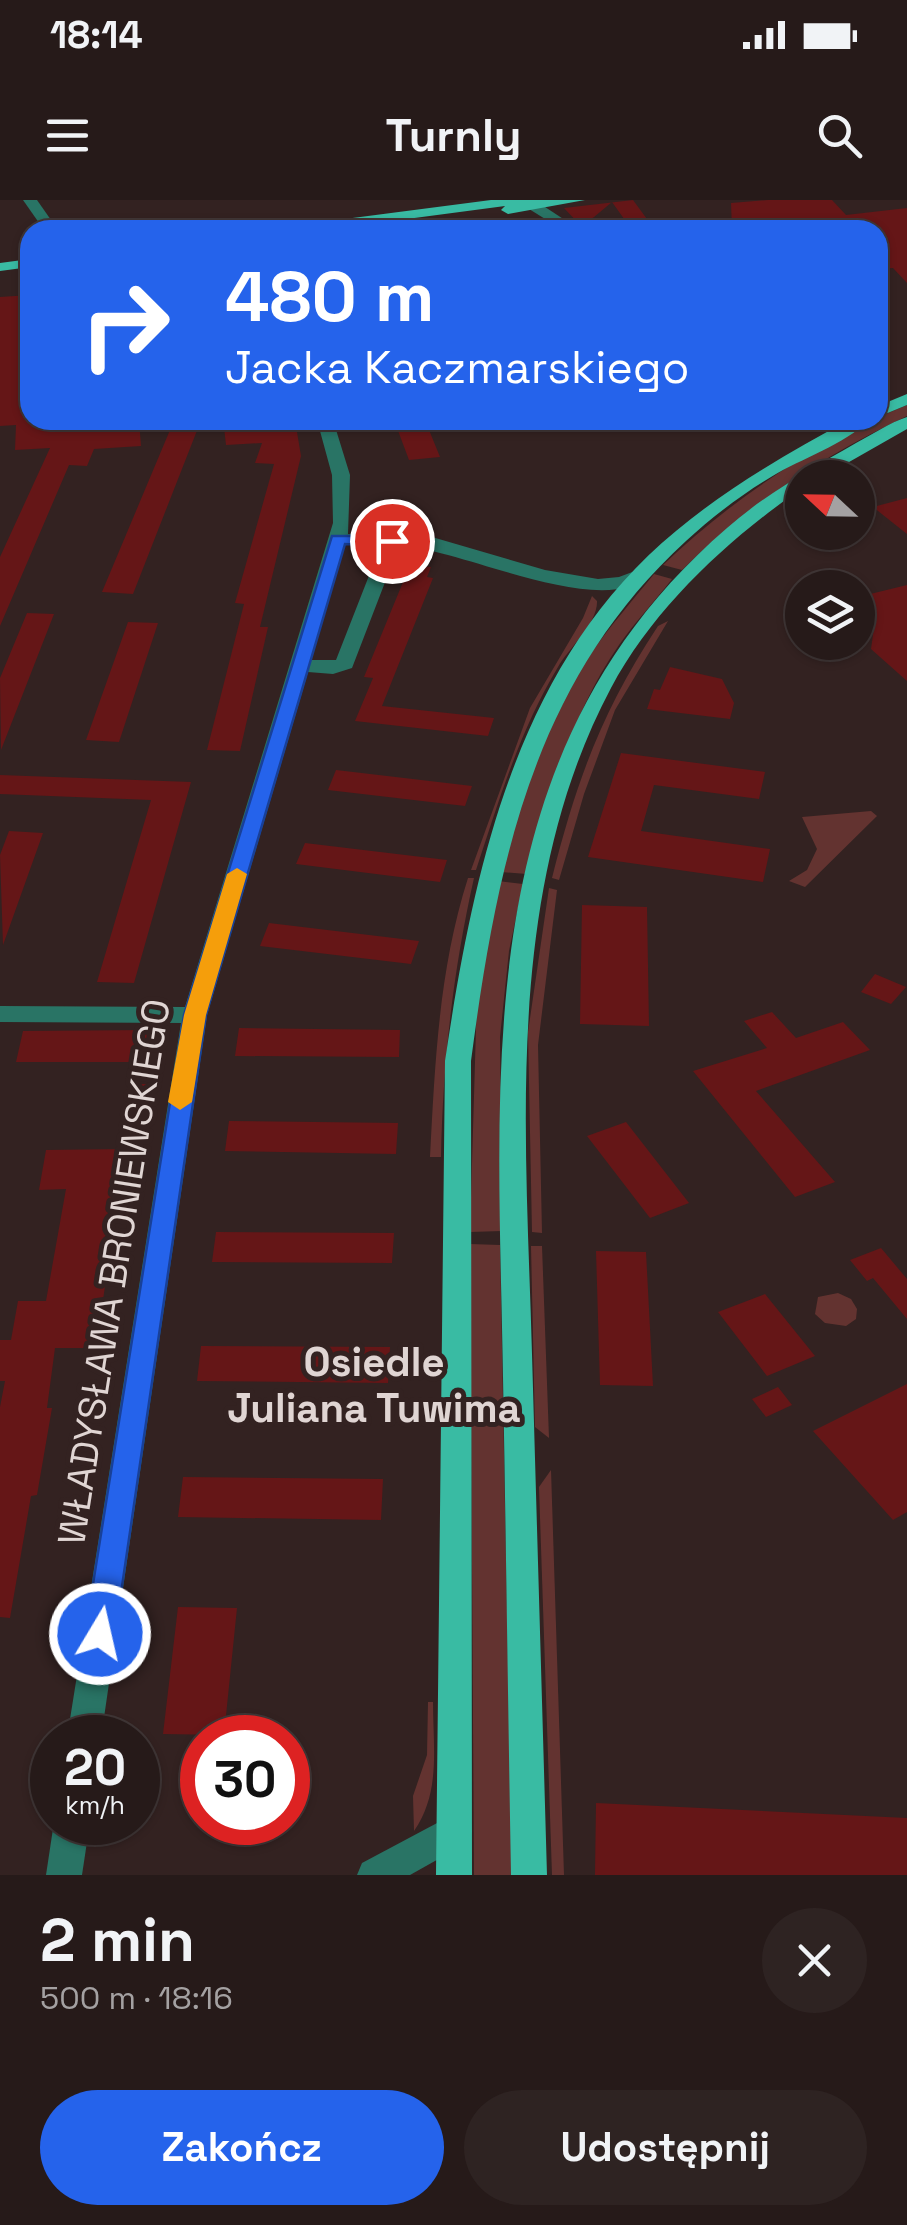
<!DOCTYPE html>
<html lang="pl">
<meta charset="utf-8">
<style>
body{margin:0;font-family:"Space Grotesk",sans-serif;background:#2e2322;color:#f1f3f6;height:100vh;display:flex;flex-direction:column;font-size:38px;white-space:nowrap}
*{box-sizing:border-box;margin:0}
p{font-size:32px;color:#a4a1a2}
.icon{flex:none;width:55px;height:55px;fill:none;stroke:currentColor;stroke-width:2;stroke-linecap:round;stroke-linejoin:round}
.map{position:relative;height:1675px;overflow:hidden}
.details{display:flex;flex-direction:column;background:#261a19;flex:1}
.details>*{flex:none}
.banner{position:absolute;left:20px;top:20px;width:868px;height:210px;border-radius:30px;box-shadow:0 2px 8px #0004,0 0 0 2px #423838;background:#2563eb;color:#fff;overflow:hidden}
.needle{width:65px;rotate:292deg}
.controls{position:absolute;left:785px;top:260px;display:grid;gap:20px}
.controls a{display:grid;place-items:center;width:90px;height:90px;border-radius:50%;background:#261a19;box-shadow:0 2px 8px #0004,0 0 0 2px #423838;font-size:50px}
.speed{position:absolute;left:30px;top:1515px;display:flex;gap:20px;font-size:50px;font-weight:700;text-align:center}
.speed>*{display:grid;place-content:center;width:130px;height:130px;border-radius:50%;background:#261a19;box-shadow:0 2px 8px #0004,0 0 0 2px #423838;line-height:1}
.speed small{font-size:25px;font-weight:400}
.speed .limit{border:15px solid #d22;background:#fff;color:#111}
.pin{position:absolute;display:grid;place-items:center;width:85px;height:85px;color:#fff;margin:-42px;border:5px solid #fff;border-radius:50%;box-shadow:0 2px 10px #0007}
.me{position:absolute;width:110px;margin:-55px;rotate:9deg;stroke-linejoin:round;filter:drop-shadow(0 0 8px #0008)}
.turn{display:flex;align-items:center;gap:35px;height:210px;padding:0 40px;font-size:45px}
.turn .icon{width:130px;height:130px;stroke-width:2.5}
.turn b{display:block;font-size:70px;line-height:85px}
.round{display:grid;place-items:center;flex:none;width:105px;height:105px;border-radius:52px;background:#2e2322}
.summary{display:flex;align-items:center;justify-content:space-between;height:170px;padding:0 40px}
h1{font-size:60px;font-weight:800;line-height:75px}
.button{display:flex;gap:20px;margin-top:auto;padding:20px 40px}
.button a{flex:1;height:115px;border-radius:60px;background:#2563eb;color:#fff;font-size:40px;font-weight:800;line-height:115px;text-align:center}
.button a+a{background:#2e2322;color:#f1f3f6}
.status{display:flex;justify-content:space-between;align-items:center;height:70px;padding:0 50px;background:#261a19;direction:ltr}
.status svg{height:28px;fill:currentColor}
header{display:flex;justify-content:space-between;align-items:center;height:130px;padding:0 40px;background:#261a19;font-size:45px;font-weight:800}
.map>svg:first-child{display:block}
.green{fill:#633330}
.building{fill:#651617}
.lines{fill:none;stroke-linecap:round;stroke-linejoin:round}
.minor{fill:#297465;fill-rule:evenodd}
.major{fill:#39bba3;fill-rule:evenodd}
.route{fill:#2563eb;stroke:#184099;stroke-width:2.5}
.slow{fill:#f59e0b}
.labels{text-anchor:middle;stroke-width:10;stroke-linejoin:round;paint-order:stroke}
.street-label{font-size:38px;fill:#e0d5d3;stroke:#332221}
.neighbourhood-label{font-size:40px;font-weight:bold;fill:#e0d5d3;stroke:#332221}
</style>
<div class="status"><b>18:14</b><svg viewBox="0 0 49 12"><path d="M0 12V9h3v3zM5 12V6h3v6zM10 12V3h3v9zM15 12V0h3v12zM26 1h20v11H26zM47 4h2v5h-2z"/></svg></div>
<header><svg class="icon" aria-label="menu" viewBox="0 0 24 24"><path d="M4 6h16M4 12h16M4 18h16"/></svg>Turnly<svg class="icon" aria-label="search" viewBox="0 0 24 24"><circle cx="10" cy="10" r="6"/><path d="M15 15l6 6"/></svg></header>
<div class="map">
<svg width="907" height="1675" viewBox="0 0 907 1675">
<rect width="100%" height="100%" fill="#332221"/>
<!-- green -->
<g class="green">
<path d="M907 205V216C825 255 747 305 682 370L663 365C733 298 819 241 907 205Z"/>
<path d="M654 374 672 379C655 401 635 422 619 445 571 514 550 595 527 674L501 672C523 596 544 517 592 452 611 425 633 400 654 374Z"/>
<path d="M592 396 597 401C598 423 569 448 558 467 520 530 499 600 476 670H471L530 508 583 418Z"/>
<path d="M668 421 615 510 584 594 559 680 552 678C577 579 602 511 658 426Z"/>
<path d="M871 611 877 616 805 687 789 681 807 670 817 649 802 617Z"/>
<path d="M468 678H474C453 771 443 861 441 957H430C435 862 439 769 468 678Z"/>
<path d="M498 681 523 684 509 751 500 837 502 1031 470 1032 477 794Z"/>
<path d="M549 688 557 690 538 845 542 1033 532 1032 528 832Z"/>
<path d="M470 1044 500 1045 512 1675H474Z"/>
<path d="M531 1046H542L549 1238 535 1227Z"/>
<path d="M838 1093 851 1099 857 1109 856 1119 846 1126 825 1123 815 1114 818 1097Z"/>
<path d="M551 1270 564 1675H552L539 1287Z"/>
<path d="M428 1502H433C433 1548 441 1592 414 1631L413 1596 427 1555Z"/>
</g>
<!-- building -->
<g class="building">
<path d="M633 0 655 30H632L612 2 582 27 564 8Z"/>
<path d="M768 0H832L846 15 907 8V83L893 68 878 69V30H732L731 3Z"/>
<path d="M30 95V220H139L141 246 94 249 87 266 69 265 0 426V357L50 248 15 250 16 225 0 226V97Z"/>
<path d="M295 220 301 256 260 427H268L240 551 207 550 244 404 235 403 274 264 255 263 262 243 226 245 224 227 230 226 229 223Z"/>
<path d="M394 220H425L440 257 409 260Z"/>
<path d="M198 228 133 394 102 392 170 230Z"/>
<path d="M907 298V334L873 307Z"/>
<path d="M410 365 431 367 427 377 433 378 382 506 494 518 488 536 355 521 373 478 364 477Z"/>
<path d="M907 385V481L871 449 875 420 858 424V397Z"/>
<path d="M27 413 54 414 1 550 0 478Z"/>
<path d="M128 422 158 423 119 542 86 540Z"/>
<path d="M670 467 722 479 734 503 730 519 647 509 654 489 660 490Z"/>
<path d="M621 553 765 572 759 599 654 585 641 631 770 649 763 682 588 657Z"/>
<path d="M336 570 472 586 465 606 328 590Z"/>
<path d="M0 575 191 582 134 783 97 782 151 600 0 594Z"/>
<path d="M9 631 43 633 3 745 0 655Z"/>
<path d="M305 643 447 660 440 682 296 664Z"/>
<path d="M582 705 647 707 649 826 580 824Z"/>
<path d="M269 723 419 741 411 764 260 746Z"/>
<path d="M875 774 906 787 891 804 861 792Z"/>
<path d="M772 812 796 838 843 822 870 850 756 891 835 982 795 997 693 871 767 848 744 821Z"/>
<path d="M239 828 400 830 399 857 235 856Z"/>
<path d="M149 830 145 862H16L23 831Z"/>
<path d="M133 884H153L149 910H129Z"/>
<path d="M229 921 398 923 396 954 225 951Z"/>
<path d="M626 922 689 1003 650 1018 587 936Z"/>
<path d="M125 949 96 1148H55L47 1208H52L37 1295 31 1296 10 1418 0 1417V1207L5 1181H0V1140H11L18 1101H46L66 989 39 990 46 950Z"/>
<path d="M216 1032 394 1033 392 1063 212 1062Z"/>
<path d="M881 1048 907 1079V1119L873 1078 867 1081 850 1060Z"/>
<path d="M596 1051 646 1052 653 1186 600 1185Z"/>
<path d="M765 1094 815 1156 767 1176 718 1112Z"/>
<path d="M201 1146 390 1147 388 1183 197 1181Z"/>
<path d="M907 1184V1312L893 1320 813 1231Z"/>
<path d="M778 1187 792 1205 766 1217 752 1199Z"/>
<path d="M183 1277 383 1279 381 1320 178 1317Z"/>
<path d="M178 1407 237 1408 224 1535 163 1534Z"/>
<path d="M596 1603 907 1618V1675H595Z"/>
</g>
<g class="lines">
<!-- minor -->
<g class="minor">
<path d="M23 0H37L58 30H44Z"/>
<path d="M529 3H539L580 30H563L529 9Z"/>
<path d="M317 220H333L350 275 348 334 432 337 545 370 598 379 619 377 643 368 652 374C602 422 463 348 399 346L352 468 333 474 308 472 207 815 101 1538H67L181 823 0 822V806L185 807 333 323 332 275ZM345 345H381L336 460H311Z"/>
<path d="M454 1614 467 1619 472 1631 467 1643 410 1675H357L362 1663Z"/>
<path d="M54 1622H90L82 1675H46Z"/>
</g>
<!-- major -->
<g class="major">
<path d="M491 0H585L508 14 501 10 505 6 324 30H284L291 26Z"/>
<path d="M30 59V67L0 71V63Z"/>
<path d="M907 194V205L878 217V206Z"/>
<path d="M907 217V229L821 278H802V288C728 340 655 406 611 488 503 691 526 933 532 1154 537 1328 542 1501 547 1675H511C508 1509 506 1343 503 1177 498 867 467 552 727 328 767 293 811 269 856 243 873 234 889 223 907 217Z"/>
<path d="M849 220H869C844 245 802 258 771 277 742 294 711 318 686 341 533 481 497 664 471 861L472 1675H436L445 861C474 667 517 462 676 331 730 286 788 253 849 220Z"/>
</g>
</g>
<!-- route -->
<path class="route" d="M332 336H392L400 341 392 346 345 344 206 815 115 1434 110 1444 100 1448 89 1444 85 1434 184 815Z"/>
<!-- slow -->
<path class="slow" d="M237 668 247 674 206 815 192 902 180 910 168 902 184 815 227 674Z"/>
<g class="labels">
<!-- street labels -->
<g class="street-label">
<text transform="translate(114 1072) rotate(-81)" y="13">WŁADYSŁAWA BRONIEWSKIEGO</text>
</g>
<!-- neighbourhood labels -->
<g class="neighbourhood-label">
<text x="374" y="1176">Osiedle<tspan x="374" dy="46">Juliana Tuwima</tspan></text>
</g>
</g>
</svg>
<div class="controls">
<a><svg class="needle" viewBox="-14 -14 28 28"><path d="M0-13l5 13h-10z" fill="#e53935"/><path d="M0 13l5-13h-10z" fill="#a4a1a2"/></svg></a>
<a><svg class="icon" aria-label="layers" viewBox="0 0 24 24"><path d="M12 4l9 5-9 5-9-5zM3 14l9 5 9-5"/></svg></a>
</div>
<div class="speed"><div>20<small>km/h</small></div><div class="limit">30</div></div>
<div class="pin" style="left:392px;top:341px;background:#d93025"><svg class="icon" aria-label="arrive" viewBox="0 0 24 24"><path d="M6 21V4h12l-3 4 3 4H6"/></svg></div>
<svg class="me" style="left:100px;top:1434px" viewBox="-20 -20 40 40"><circle r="17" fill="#2563eb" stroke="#fff" stroke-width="3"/><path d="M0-11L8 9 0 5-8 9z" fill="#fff"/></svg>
<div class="banner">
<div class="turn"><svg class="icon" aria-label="right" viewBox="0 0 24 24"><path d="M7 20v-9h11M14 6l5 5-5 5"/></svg><div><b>480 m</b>Jacka Kaczmarskiego</div></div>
</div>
</div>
<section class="details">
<div class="summary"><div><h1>2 min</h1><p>500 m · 18:16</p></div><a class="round"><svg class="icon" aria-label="close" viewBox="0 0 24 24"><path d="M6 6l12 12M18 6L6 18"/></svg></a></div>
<div class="button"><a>Zakończ</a><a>Udostępnij</a></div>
</section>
